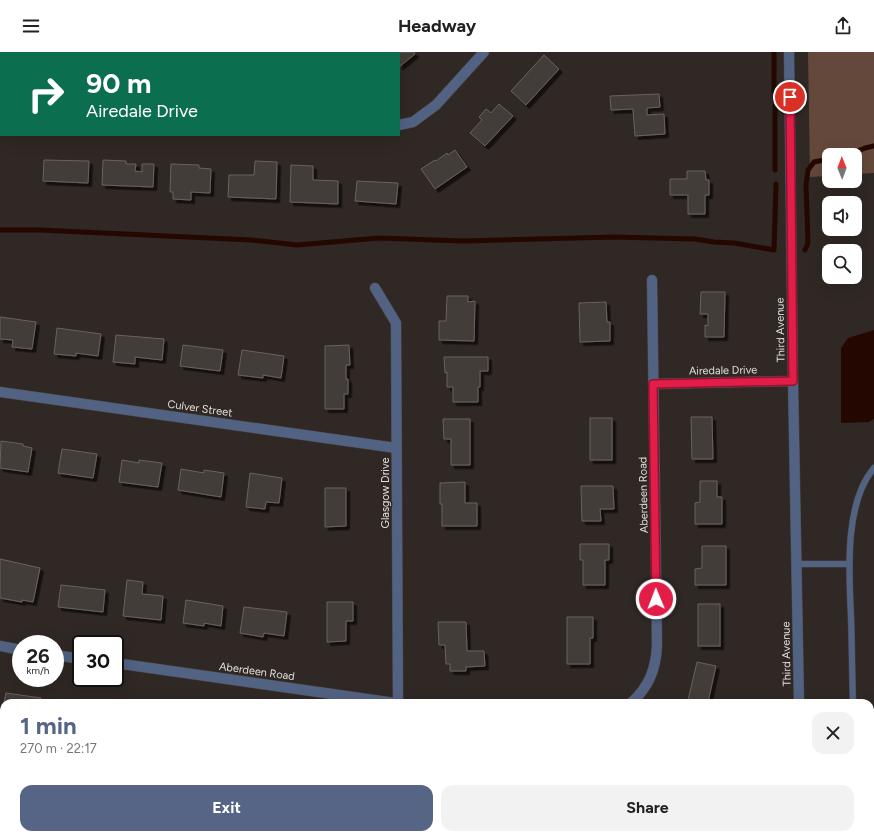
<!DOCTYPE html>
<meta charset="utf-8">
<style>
body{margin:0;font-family:Figtree,sans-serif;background:#f2f2f2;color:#222;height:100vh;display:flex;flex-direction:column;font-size:15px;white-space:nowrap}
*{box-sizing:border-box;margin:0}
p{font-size:13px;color:#767676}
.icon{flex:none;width:22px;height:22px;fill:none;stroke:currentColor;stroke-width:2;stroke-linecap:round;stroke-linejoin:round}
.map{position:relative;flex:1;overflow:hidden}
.details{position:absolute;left:0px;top:647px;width:874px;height:140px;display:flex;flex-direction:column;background:#fff;border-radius:12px 12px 0 0;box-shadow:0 4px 16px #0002}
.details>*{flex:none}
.banner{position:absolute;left:0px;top:0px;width:400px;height:84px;box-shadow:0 4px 16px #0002;background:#0b6e4f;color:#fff;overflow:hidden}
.needle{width:26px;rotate:359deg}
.fabs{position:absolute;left:822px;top:96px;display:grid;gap:8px}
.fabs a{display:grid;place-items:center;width:40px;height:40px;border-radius:8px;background:#fff;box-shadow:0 4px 16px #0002;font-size:20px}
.speed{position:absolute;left:12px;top:583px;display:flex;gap:8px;font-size:20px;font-weight:700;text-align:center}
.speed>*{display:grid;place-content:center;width:52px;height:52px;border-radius:50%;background:#fff;box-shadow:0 4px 16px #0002;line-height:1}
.speed small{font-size:10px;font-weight:400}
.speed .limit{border:2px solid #111;border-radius:6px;background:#fff;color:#111}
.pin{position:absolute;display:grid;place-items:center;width:34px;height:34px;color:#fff;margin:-17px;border:2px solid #fff;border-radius:50%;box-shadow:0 1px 4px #0007}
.me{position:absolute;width:44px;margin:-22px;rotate:359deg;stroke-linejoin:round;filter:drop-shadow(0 0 3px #0008)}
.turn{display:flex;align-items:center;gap:14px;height:84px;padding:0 20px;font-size:18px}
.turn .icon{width:52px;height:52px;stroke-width:2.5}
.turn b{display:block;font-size:28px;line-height:34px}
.round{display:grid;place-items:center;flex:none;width:42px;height:42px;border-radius:12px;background:#f2f2f2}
.summary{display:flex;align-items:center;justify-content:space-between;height:68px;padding:0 20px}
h1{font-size:24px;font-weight:700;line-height:30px;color:#566585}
.button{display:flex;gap:8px;margin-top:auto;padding:8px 20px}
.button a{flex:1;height:46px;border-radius:12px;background:#566585;color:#fff;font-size:16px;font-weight:700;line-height:46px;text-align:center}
.button a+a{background:#f2f2f2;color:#222}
header{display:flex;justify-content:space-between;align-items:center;height:52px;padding:0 20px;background:#fff;font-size:18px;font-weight:700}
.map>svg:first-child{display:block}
.green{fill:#64483b}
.water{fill:#240800}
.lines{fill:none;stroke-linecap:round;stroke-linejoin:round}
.stream{stroke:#240800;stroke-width:5}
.building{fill:#433c39;stroke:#69625e;filter:url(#shadow)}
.service-casing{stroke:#4c4542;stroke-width:7}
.minor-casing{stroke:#4c4542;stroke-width:11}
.tertiary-casing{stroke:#4c4542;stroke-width:11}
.service{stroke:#526283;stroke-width:6}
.minor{stroke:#526283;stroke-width:10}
.tertiary{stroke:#526283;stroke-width:10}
.route-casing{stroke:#92132f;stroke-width:10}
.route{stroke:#e11d48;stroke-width:7}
.labels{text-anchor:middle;stroke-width:3;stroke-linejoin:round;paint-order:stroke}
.street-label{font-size:11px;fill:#e2dddb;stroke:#2f2825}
</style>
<header><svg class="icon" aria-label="menu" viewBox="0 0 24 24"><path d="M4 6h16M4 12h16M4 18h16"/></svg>Headway<svg class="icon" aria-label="share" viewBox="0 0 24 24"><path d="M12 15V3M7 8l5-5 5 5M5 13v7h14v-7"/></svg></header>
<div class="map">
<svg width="874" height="787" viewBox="0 0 874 787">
<defs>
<filter id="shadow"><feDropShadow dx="3.5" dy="3.5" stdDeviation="0" flood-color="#0009"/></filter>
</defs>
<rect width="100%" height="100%" fill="#2f2825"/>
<!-- green -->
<path class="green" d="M808 0H874V121L855 122V103H829V124L810 125Z"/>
<!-- water -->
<path class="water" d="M874 278V367L869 370 841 371V296L848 286Z"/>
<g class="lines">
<!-- stream -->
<g class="stream">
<path d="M774 0V40"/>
<path d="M775 54V118"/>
<path d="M848 103 865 96 874 94"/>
<path d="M0 178H40L251 188 297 193 379 186 463 189 614 185 695 187 714 190 734 191 774 198 776 132"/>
<path d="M805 198 808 191 806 133 808 118 814 110 829 107"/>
</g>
</g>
<!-- building -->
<g class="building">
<rect x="51" y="0" width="38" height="1"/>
<rect x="110" y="0" width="44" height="1"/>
<rect x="172" y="0" width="43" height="1"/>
<rect x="234" y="0" width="44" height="1"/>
<rect x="297" y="0" width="44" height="1"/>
<path d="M382 0H414L415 2 399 15V1H380Z"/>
<path d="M544 3 559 17 526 53 511 39Z"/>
<path d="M659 42 660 55 647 56V63L664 62 665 82 635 84 633 57 611 58 610 44Z"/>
<path d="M499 52 513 64 485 94 470 81 482 68 479 65 486 57 491 61Z"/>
<path d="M455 98 467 115 435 137 421 117 435 108 436 109 447 101 448 103Z"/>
<path d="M44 108 89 109 88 131 43 129Z"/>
<path d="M103 108 126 109V112H136L135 119 142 120V112H154L153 135 102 133Z"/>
<path d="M255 109 277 110 276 147 228 145 229 123H254Z"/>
<path d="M171 112 199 113V116L211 117 210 141 191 140V148L173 147V140H170Z"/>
<path d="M291 113 313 114V128L338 129V152L290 150Z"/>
<path d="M687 119H705L706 128H709V143H705V162H688V143H670V127H687Z"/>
<path d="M357 129 398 131 396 152 355 149Z"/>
<path d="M701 240H725L724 285H705V273L708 274V262H700Z"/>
<path d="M447 244H468V250L475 249 474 289 439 288V269H446Z"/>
<path d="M606 250 607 270H610V289L580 290 579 251Z"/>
<path d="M0 265 36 270 32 297 12 295 13 288 0 287Z"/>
<path d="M57 276 101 282 98 304 76 301V304L54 302Z"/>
<path d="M116 283 164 287 162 308 135 305V312L113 310Z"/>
<path d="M183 293 223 298 220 319 180 314Z"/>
<path d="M349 293 350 313H346V327H348V342H344V357H325V294Z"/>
<path d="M242 298 284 304 281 326 263 323V326L238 323Z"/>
<path d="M444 305H488V319H480V335H478V350H453V335H447V320L445 321Z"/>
<path d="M691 365H712L713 407H692Z"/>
<rect x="590" y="366" width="22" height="42"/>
<path d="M443 367H470V413H451V387H444Z"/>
<path d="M1 389 23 392V394L32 396 28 420 0 416Z"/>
<path d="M62 397 97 402 93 426 58 421Z"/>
<path d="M122 408 139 411V408L162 411 158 435 119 430Z"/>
<path d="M181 417 204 421V418L224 421 221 445 178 438Z"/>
<path d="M250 421 282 426 279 451 266 450 265 457 246 455Z"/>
<path d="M700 429H717V445H722V472H695V451L700 450Z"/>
<path d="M465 430V451H477V474H442V452H440V431Z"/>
<path d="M581 434H613L614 457H600L601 469H582Z"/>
<path d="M325 436H346V474L325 475Z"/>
<path d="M580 492H609V508H605V533H583V508H580Z"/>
<path d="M702 494H726V533H695V517L702 516Z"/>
<path d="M0 507 40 516 33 550 22 548V550L0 546Z"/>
<path d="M127 528 143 530 142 542 163 544 161 568 123 564Z"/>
<path d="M61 533 105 538 103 560 58 555Z"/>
<path d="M186 548 223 554 221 574 204 571V574L183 571Z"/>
<path d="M327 550H353V569H346V589L327 590Z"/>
<rect x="698" y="552" width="22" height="42"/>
<path d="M244 555 287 560 284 584 264 581 263 585 240 581Z"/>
<path d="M567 565H593V586H590V612H567Z"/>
<path d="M438 570H466L467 599H484L485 614 466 615V619H450V612H446L445 593H439Z"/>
<path d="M697 610 716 614 708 650 705 651H701L688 648Z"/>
<path d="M6 641 41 646 40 651H4Z"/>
<path d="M0 763H4V783H13L12 787H0Z"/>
<path d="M33 783H55V787H32Z"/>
</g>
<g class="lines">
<!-- service casing -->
<g class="service-casing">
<g id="service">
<path d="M796 512H849"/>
<path d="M853 651C852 622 852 594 851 565 849 521 844 451 874 416"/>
<path d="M870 704 874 705"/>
</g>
</g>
<!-- minor casing -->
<g class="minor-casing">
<g id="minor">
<path d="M0 61H1"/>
<path d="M399 73 413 70 436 53 484 0"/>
<path d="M375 236 396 271 398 651"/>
<path d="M653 332 793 329"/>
<path d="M0 340 396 396"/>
<path d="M0 594 21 598"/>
<path d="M55 603 81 607"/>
<path d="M115 611 395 651"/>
<path d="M631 651C649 635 656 617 657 593L652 228"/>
<path d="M379 787V783"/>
</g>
</g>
<!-- tertiary casing -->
<g class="tertiary-casing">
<g id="tertiary">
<path d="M789 0 793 329 799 651"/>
<path d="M802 783V787"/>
</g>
</g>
<!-- service -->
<use href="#service" class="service"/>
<!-- minor -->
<use href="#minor" class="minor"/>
<!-- tertiary -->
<use href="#tertiary" class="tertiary"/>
</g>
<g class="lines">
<!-- route casing -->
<g class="route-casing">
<path id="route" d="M656 547 653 332 793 329 790 45"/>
</g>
<!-- route -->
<use href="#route" class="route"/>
</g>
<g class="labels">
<!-- street labels -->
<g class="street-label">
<text transform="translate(780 278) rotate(-91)" y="4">Third Avenue</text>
<text transform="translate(723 318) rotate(-1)" y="4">Airedale Drive</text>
<text transform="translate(200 356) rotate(8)" y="4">Culver Street</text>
<text transform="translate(385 441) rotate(-90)" y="4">Glasgow Drive</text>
<text transform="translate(643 443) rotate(-91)" y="4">Aberdeen Road</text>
<text transform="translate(786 602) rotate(-91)" y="4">Third Avenue</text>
<text transform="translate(257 619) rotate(8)" y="4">Aberdeen Road</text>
</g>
</g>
</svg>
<div class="fabs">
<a><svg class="needle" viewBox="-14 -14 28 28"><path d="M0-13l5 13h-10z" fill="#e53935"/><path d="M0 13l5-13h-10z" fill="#767676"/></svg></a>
<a><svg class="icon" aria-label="sound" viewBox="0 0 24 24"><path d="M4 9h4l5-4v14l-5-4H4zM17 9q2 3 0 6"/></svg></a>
<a><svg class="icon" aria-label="search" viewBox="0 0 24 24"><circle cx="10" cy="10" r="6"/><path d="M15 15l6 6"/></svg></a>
</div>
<div class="speed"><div>26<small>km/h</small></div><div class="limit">30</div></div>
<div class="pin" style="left:790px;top:45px;background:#d93025"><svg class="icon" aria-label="arrive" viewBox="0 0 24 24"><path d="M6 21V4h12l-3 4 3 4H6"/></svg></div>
<svg class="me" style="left:656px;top:547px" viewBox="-20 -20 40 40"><circle r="17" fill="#e11d48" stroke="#fff" stroke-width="3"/><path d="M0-11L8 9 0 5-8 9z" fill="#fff"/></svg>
<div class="banner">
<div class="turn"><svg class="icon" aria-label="right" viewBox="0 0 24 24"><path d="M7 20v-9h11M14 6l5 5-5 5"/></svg><div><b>90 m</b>Airedale Drive</div></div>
</div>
<section class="details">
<div class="summary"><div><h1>1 min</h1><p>270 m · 22:17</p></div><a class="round"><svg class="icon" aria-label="close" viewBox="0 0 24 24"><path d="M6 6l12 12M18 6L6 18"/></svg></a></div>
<div class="button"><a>Exit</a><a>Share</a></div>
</section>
</div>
